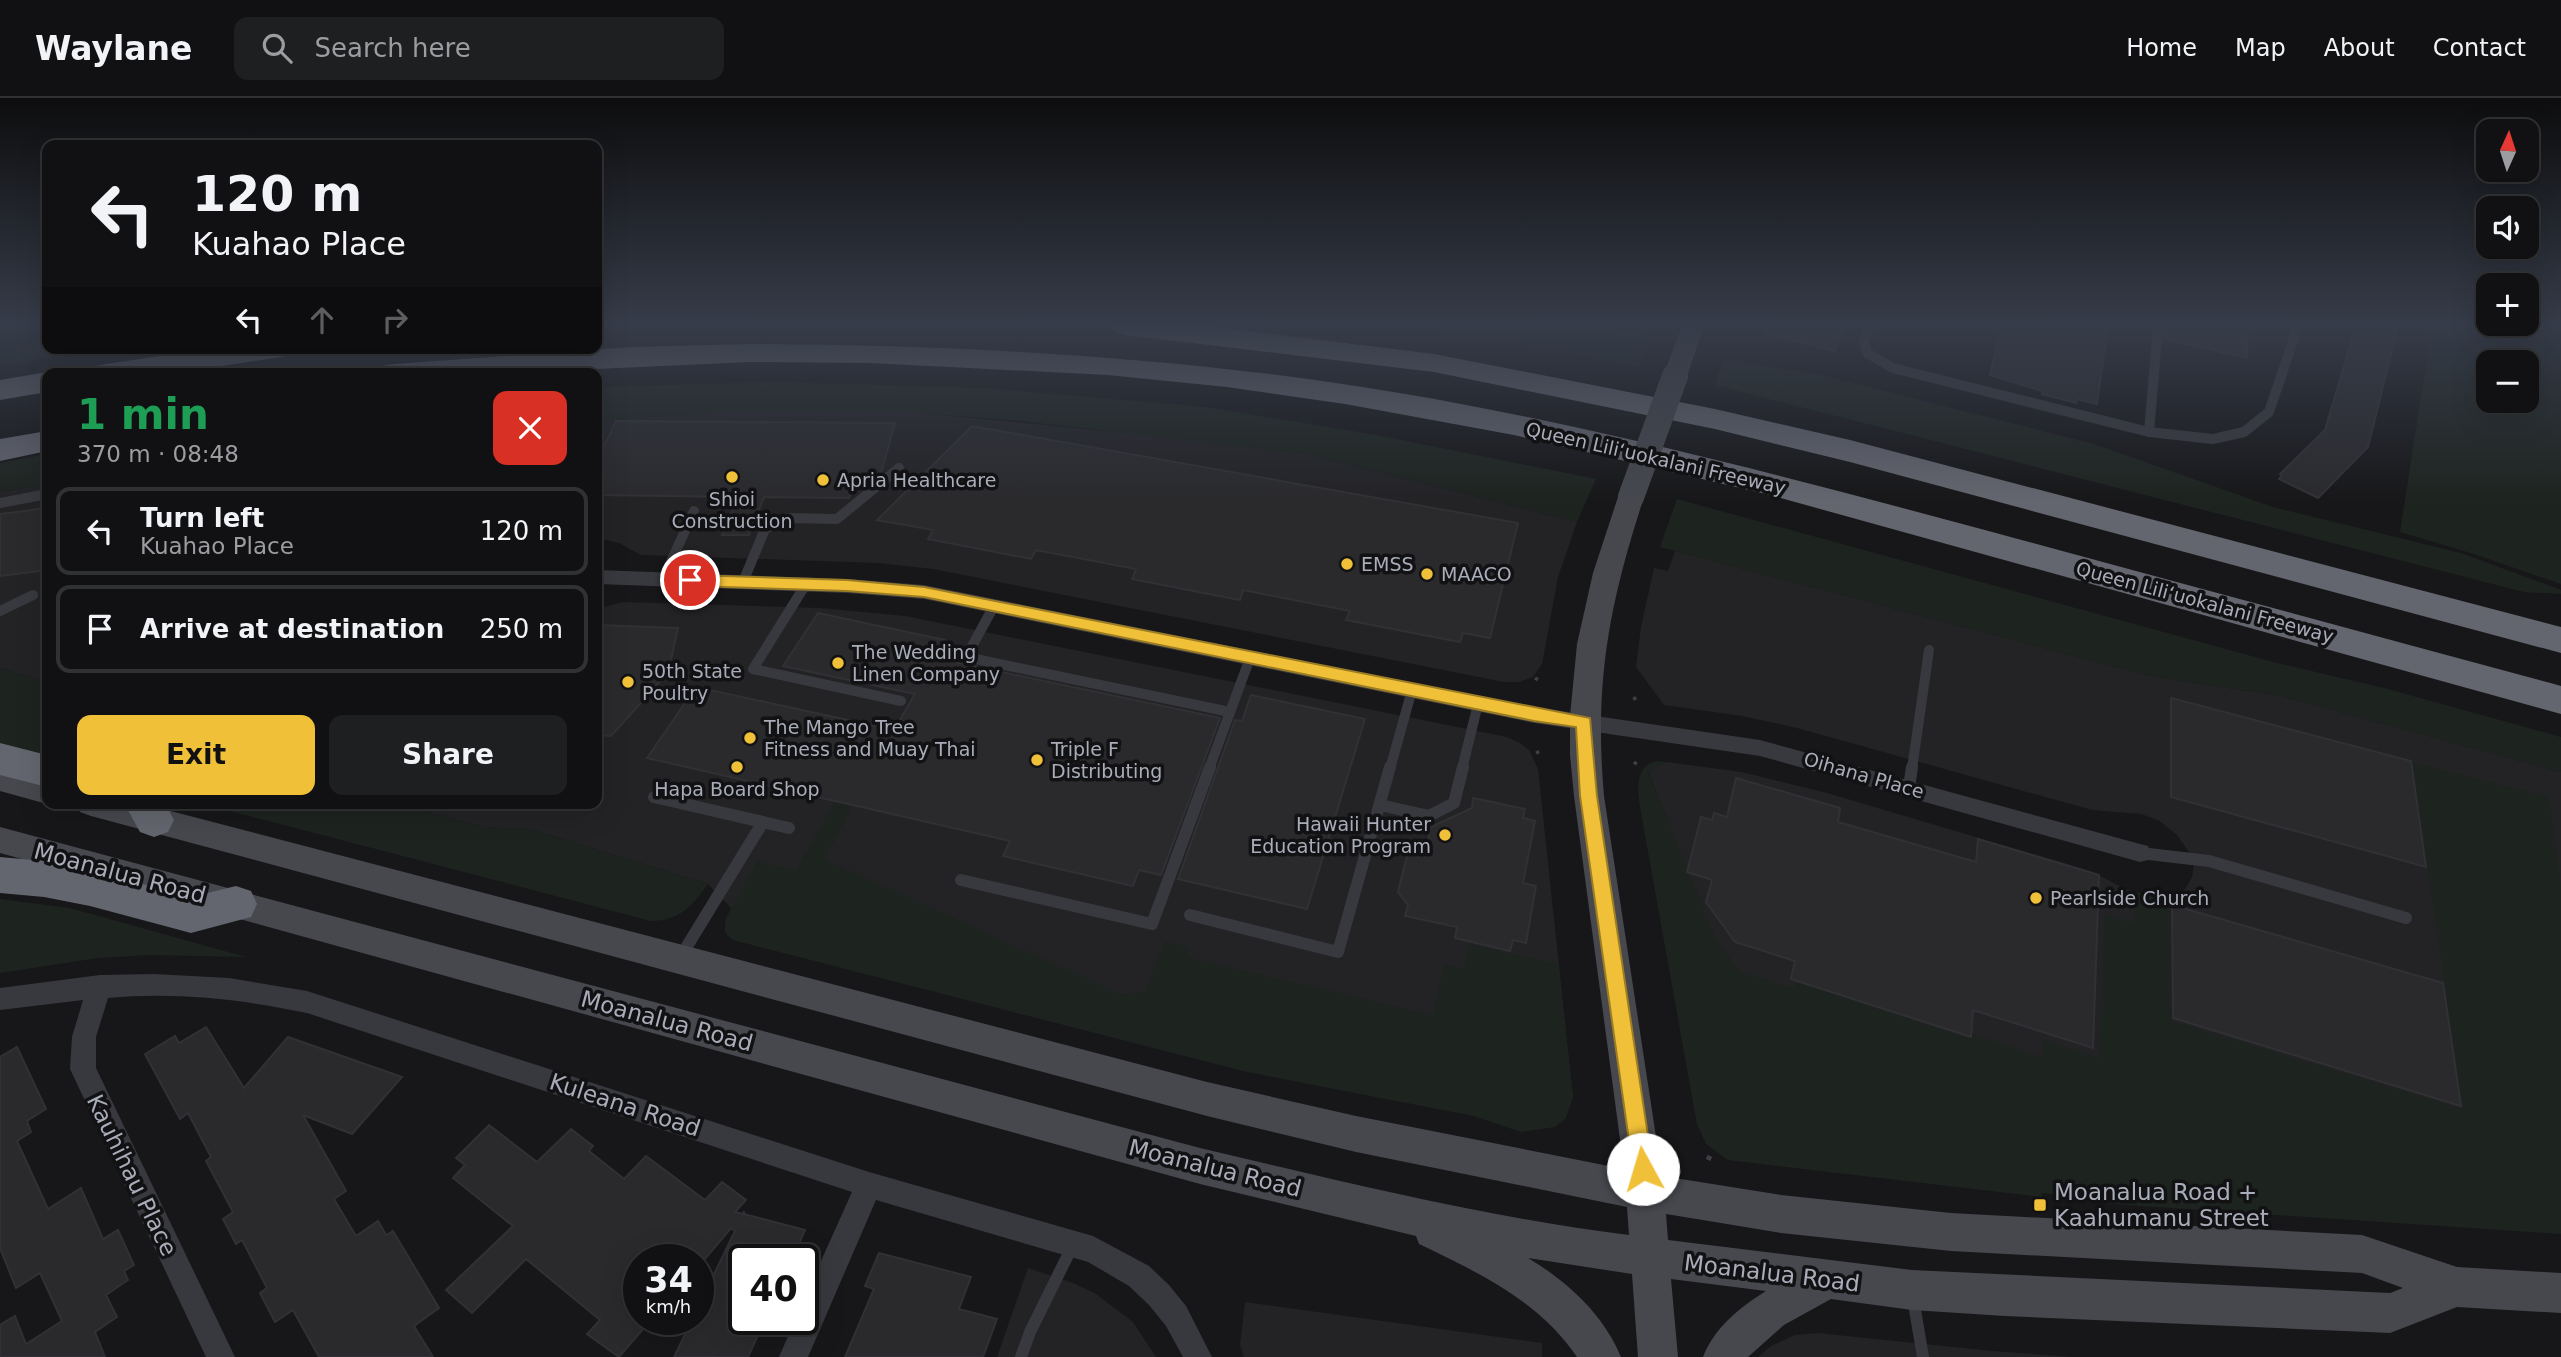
<!DOCTYPE html>
<meta charset="utf-8">
<style>
body{margin:0;font-family:"DejaVu Sans",sans-serif;background:#1e1f21;color:#f1f3f6;height:100vh;display:flex;flex-direction:column;font-size:26px;white-space:nowrap}
*{box-sizing:border-box;margin:0}
p{font-size:23px;color:#9c9da0}
.icon{flex:none;width:38px;height:38px;fill:none;stroke:currentColor;stroke-width:2;stroke-linecap:round;stroke-linejoin:round}
.map{position:relative;flex:1;overflow:hidden}
.panel{position:absolute;left:42px;top:270px;width:560px;height:441px;display:flex;flex-direction:column;background:#111113;border-radius:14px;box-shadow:0 7px 28px #0002,0 0 0 2px #303133}
.panel>*{flex:none}
.banner{position:absolute;left:42px;top:42px;width:560px;height:214px;border-radius:14px;box-shadow:0 7px 28px #0002,0 0 0 2px #303133;background:#111113;color:#f1f3f6;overflow:hidden}
.needle{width:46px;rotate:3deg}
.buttons{position:absolute;left:2476px;top:21px;display:grid;gap:14px}
.buttons a{display:grid;place-items:center;width:63px;height:63px;border-radius:14px;background:#111113;box-shadow:0 7px 28px #0002,0 0 0 2px #303133;font-size:35px}
.speed{position:absolute;left:623px;top:1146px;display:flex;gap:14px;font-size:35px;font-weight:700;text-align:center}
.speed>*{display:grid;place-content:center;width:91px;height:91px;border-radius:50%;background:#111113;box-shadow:0 7px 28px #0002,0 0 0 2px #303133;line-height:1}
.speed small{font-size:18px;font-weight:400}
.speed .limit{border:4px solid #111;border-radius:10px;background:#fff;color:#111}
.pin{position:absolute;display:grid;place-items:center;width:60px;height:60px;color:#fff;margin:-30px;border:4px solid #fff;border-radius:50%;box-shadow:0 2px 7px #0007}
.me{position:absolute;width:77px;margin:-38px;rotate:354deg;stroke-linejoin:round;filter:drop-shadow(0 0 5px #0008)}
.turn{display:flex;align-items:center;gap:24px;height:147px;padding:0 35px;font-size:32px}
.turn .icon{width:91px;height:91px;stroke-width:2.5}
.turn b{display:block;font-size:49px;line-height:60px}
.lanes{display:flex;align-items:center;height:66px;padding:0 35px;background:#0003;justify-content:center;gap:35px;direction:ltr}
.lanes .off{opacity:.35}
.round{display:grid;place-items:center;flex:none;width:74px;height:74px;border-radius:14px;background:#1e1f21}
.head{display:flex;align-items:center;justify-content:space-between;height:119px;padding:0 35px}
h1{font-size:42px;font-weight:600;line-height:52px;color:#1e9e55}
.cta{display:flex;gap:14px;margin-top:auto;padding:14px 35px}
.cta a{flex:1;height:80px;border-radius:14px;background:#f0c038;color:#111;font-size:28px;font-weight:600;line-height:80px;text-align:center}
.cta a+a{background:#1e1f21;color:#f1f3f6}
ul{padding:0;list-style:none}
li{display:flex;align-items:center;gap:21px;height:88px;margin:0 14px 10px;padding:0 21px;border:4px solid #303133;border-radius:14px}
li div{flex:1}
li b{display:block;font-size:26px}
li em{font-style:normal}
header{display:flex;align-items:center;gap:42px;box-sizing:border-box;height:98px;padding:0 35px;background:#111113;border-bottom:2px solid #303133}
header strong{font-size:33px}
nav{display:flex;gap:38px;margin-inline-start:auto;font-size:24px}
.search{width:490px;height:63px;background:#1e1f21;display:flex;align-items:center;gap:18px;box-sizing:border-box;padding:0 24px;border-radius:14px;color:#9c9da0;font-size:26px}
.map>svg:first-child{display:block}
.built{fill:#232326}
.green{fill:#1d241f;fill-rule:evenodd}
.building{fill:#2a2a2d;stroke:#313135;stroke-width:2}
.lines{fill:none;stroke-linecap:round;stroke-linejoin:round}
.path-far1{stroke:#3e4045;stroke-width:3.5;stroke-dasharray:3.5 4.5;stroke-linecap:butt}
.path{stroke:#3e4045;stroke-width:5;stroke-dasharray:4.5 6;stroke-linecap:butt}
.lane-far1{stroke:#38393e;stroke-width:10}
.lane{stroke:#38393e;stroke-width:12}
.street{fill:#38393e;fill-rule:evenodd}
.secondary{fill:#46484e;fill-rule:evenodd}
.highway{fill:#64666f;fill-rule:evenodd}
.secondary-bridge{stroke:#46484e;stroke-width:26}
.route{fill:#f0c038;stroke:#9c7d24;stroke-width:2}
.poi-dot{fill:#f0c038;stroke:#121214;stroke-width:2.5}
.labels{text-anchor:middle;stroke-width:7;stroke-linejoin:round;paint-order:stroke}
.street-label{font-size:19px;fill:#a9adb9;stroke:#121214}
.poi-label{font-size:19px;fill:#a9adb9;stroke:#121214;text-anchor:start}
.near-street-label{font-size:23px;fill:#a9adb9;stroke:#121214}
.near-poi-label{font-size:23px;fill:#a9adb9;stroke:#121214;text-anchor:start}
</style>
<header>
<strong>Waylane</strong>
<div class="search"><svg class="icon" aria-label="search" viewBox="0 0 24 24"><circle cx="10" cy="10" r="6"/><path d="M15 15l6 6"/></svg>Search here</div>
<nav><a>Home</a><a>Map</a><a>About</a><a>Contact</a></nav>
</header>
<div class="map">
<svg width="2561" height="1259" viewBox="0 0 2561 1259">
<rect width="100%" height="100%" fill="#171719"/>
<!-- built -->
<g class="built">
<path d="M708 315H921L1197 342 1308 356 1577 424 1558 479 1542 566 1533 579 1519 584H1504L933 471 878 465 641 457 619 445 597 440V322Z"/>
<path d="M47 386V584L0 570V394Z"/>
<path d="M1675 453 2151 578 2281 598 2561 674V1136L1781 1010 1648 673 1666 664 1742 674 1827 695 2091 773 2123 790 2153 799 2178 797 2186 790 2192 779 2194 767 2189 754 2177 737 2158 722 2141 716 2092 712 1797 630 1742 618 1664 607 1636 569 1641 529 1654 470 1668 473Z"/>
<path d="M623 504 821 510 905 518 1507 639 1520 645 1529 652 1538 671 1573 999 1146 894 1123 897 777 834 731 810 708 786 530 731 483 729 394 705H597V511Z"/>
<path d="M1028 1170 1073 1185 1096 1196 1133 1224 1156 1259H997Z"/>
<path d="M1245 1204 1542 1245V1259H1244L1240 1247Z"/>
<path d="M1818 1235 1992 1253 2073 1259H1758L1771 1248 1795 1237Z"/>
</g>
<!-- green -->
<g class="green">
<path d="M0 228H47V250H105L0 268Z"/>
<path d="M1421 228H1605L1651 239 1639 269 1543 249Z"/>
<path d="M2432 228H2561V486L2474 456 2400 434ZM2488 264H2527V303H2488Z"/>
<path d="M1723 261 1817 276 2094 346 2273 409 2461 455 2561 492V496L2524 494 1715 287Z"/>
<path d="M775 284 985 290 1205 309 1377 337 1596 381 1577 424 1308 356 1011 322 921 315H708L597 322V289Z"/>
<path d="M47 356V386L0 394V365Z"/>
<path d="M1677 401 2277 565 2384 590 2561 639V674L2281 598 2151 578 1660 449Z"/>
<path d="M0 570 47 584V657L0 645Z"/>
<path d="M1657 663 1666 664 1648 674 1716 841 1739 873 1794 890 1796 884 1971 941 1972 936 2042 959 2043 942 2099 960 2104 816 2133 825 2137 795 2166 799 2170 807 2172 923 2463 1011 2412 664 2549 699 2561 787V1136L2113 1106 2065 1101 2064 1097 2041 1095 2042 1099 1728 1062 1706 1046 1697 1026 1643 726C1640 706 1629 668 1657 663Z"/>
<path d="M835 704 853 708 824 761 1123 897 1146 893 1164 843 1189 849 1186 859 1433 917 1444 866 1464 871 1470 846 1558 866 1573 999 1566 1020 1555 1029 1521 1034 1474 1018 1247 974 733 842C724 836 724 831 726 820L757 763 796 772Z"/>
<path d="M213 705H394L483 729 530 731 708 786C692 808 680 823 651 823L219 710Z"/>
<path d="M0 801 70 810 246 859 148 857 98 860 0 875Z"/>
</g>
<!-- building -->
<g class="building">
<path d="M1767 228H1843L1835 253 1766 236Z"/>
<path d="M2001 228H2108L2097 306 2077 301 2076 305 2042 296V293L1990 277Z"/>
<path d="M2165 228H2248L2247 260 2164 241Z"/>
<path d="M2356 228H2398L2368 349 2318 400 2279 381 2282 377 2280 376 2325 332Z"/>
<path d="M616 323 895 325 881 375 877 379H855L849 400 764 399 749 437H722L738 399 597 397V363Z"/>
<path d="M972 328 1518 425 1490 540 1463 535 1460 544 1346 522 1350 513 1243 492 1240 502 1132 481 1136 471 1036 452 1031 461 928 441 933 432 877 422Z"/>
<path d="M47 410V472L0 478V416Z"/>
<path d="M818 515 945 542 935 560 1220 620 1161 777 1139 772 1133 788 1003 758 1010 743 647 660 696 589 894 632 915 596 783 568Z"/>
<path d="M597 527 678 530 668 575 611 638 597 637Z"/>
<path d="M1251 597 1365 621 1307 811 1178 781 1235 622 1242 623Z"/>
<path d="M2171 600 2411 663 2426 769 2171 699Z"/>
<path d="M1736 680 1840 710 1838 724 1976 764 1978 741 2099 777 2093 950 1973 912 1971 939 1791 881 1795 863 1735 844 1706 804 1712 782 1687 774 1701 719 1712 722 1714 715 1727 719Z"/>
<path d="M1473 700 1525 711 1523 720 1535 723 1523 785 1536 788 1526 845 1513 842 1510 853 1455 840 1457 829 1405 818 1408 807 1398 794 1408 754 1427 746 1431 729 1472 710Z"/>
<path d="M2172 807 2443 885 2461 1008 2173 920Z"/>
<path d="M206 929 244 990 288 939 402 979 352 1036 303 1017 346 1093 334 1101 356 1138 378 1123 386 1137 393 1133 439 1210 414 1228 433 1259H319L293 1212 275 1224 260 1195 267 1190 242 1142 236 1146 223 1121 233 1114 206 1063 211 1059 188 1015 180 1021 145 956 175 938 179 945Z"/>
<path d="M17 949 46 1011 27 1023 31 1034 17 1043 48 1111 81 1090 103 1141 118 1132 134 1167 124 1173 128 1182 106 1197 117 1219 95 1234 105 1259H0V1227L15 1218 26 1246 62 1223 40 1175 16 1190 0 1150V959Z"/>
<path d="M489 1027 537 1064 571 1031 593 1048 589 1053 624 1081 646 1058 705 1102 722 1084 746 1102 735 1114 743 1116 744 1113V1116L805 1132 792 1162H744V1222H765L748 1259H674L692 1222H698V1209L735 1133 731 1130 704 1162H639V1222H651L619 1259 587 1236 600 1222 526 1161 472 1215 446 1192 513 1128 453 1080 465 1067 456 1060Z"/>
<path d="M879 1155 971 1179 959 1211 997 1221 983 1259H845L874 1191 865 1188Z"/>
</g>
<g class="lines">
<!-- path-far1 -->
<g class="path-far1">
<path d="M1535 580 1540 583"/>
<path d="M1633 601 1639 599"/>
<path d="M1536 655 1541 653"/>
<path d="M1634 664 1640 669"/>
</g>
<!-- path -->
<path class="path" d="M1708 1062 1711 1056"/>
<!-- lane-far1 -->
<g class="lane-far1">
<path d="M1869 228 1864 243 1867 255 1893 270 2149 334 2213 341 2244 334 2269 314 2298 228"/>
<path d="M2149 334 2158 228"/>
<path d="M0 405 47 396"/>
<path d="M663 481 694 413"/>
<path d="M743 484 765 431 787 420 837 421 899 370"/>
<path d="M806 486 753 571 901 603"/>
<path d="M994 508 966 559 1230 614"/>
<path d="M0 513 33 497"/>
<path d="M1209 671 1250 560"/>
<path d="M1390 671 1412 592"/>
<path d="M1462 671 1478 606"/>
<path d="M1912 671 1929 552"/>
</g>
<!-- lane -->
<g class="lane">
<path d="M1909 689 1912 669"/>
<path d="M654 699 789 730"/>
<path d="M1380 707 1429 718 1454 705 1463 669"/>
<path d="M2140 755 2209 763 2406 820"/>
<path d="M961 782 1152 826 1210 669"/>
<path d="M1190 817 1338 854 1390 669"/>
<path d="M681 858 763 724"/>
<path d="M1913 1200 1923 1259"/>
<path d="M1021 1259 1030 1234 1073 1147"/>
</g>
<!-- street -->
<g class="street">
<path d="M597 472 847 481 924 487 1534 609 1760 642 2140 746 2148 748 2151 755 2148 762 2140 764 1760 658 1534 625 924 501 847 495 597 486Z"/>
<path d="M154 876 229 880 307 893 869 1074 1093 1138 1149 1168 1169 1187 1186 1208 1212 1259H1183L1166 1228 1149 1207 1129 1188 1088 1164 876 1102 808 1259H779L795 1222H803V1203L852 1094 307 915C241 901 175 894 108 900L96 939V970L235 1259H206L70 971 72 939 83 902 0 912V890L100 877Z"/>
</g>
<!-- secondary -->
<g class="secondary">
<path d="M1682 228H1704L1687 278 1683 283 1675 285 1667 283 1663 278Z"/>
<path d="M1631 390 1640 393 1644 399C1609 507 1594 584 1604 698L1662 1078 1781 1097 1951 1115 2362 1137 2457 1169 2561 1175V1215L2457 1209 2390 1235 2005 1218 1912 1212 1831 1201 1784 1227 1748 1259H1703C1715 1229 1739 1210 1766 1193L1671 1181 1678 1259H1638L1632 1176 1528 1160C1567 1183 1604 1217 1621 1259H1577C1538 1202 1479 1175 1419 1146L1416 1138 1200 1086 0 755V729L1200 1050C1342 1083 1484 1119 1629 1137L1627 1109 1356 1054 1207 1018 91 718 80 714 76 705H140L1207 984 1356 1018 1624 1071 1574 698 1570 657V618L1577 546 1593 475 1618 399 1622 393ZM1666 1116 1781 1135 1951 1153 2362 1175 2403 1190 2390 1195 1912 1172 1668 1142Z"/>
<path d="M0 669 47 682V705H51L47 706 0 693Z"/>
</g>
<!-- highway -->
<g class="highway">
<path d="M1111 228H1207L1434 256 1715 311 1850 342 2561 529V555L1850 364 1715 331 1434 274 1126 237 1116 234Z"/>
<path d="M750 246C949 247 1146 257 1343 286 1564 319 1780 377 1996 435 2184 486 2373 537 2561 588V616L1766 396 1514 337 1345 306 1227 289 1108 277 870 265 750 264 507 275H378L382 268 393 266 631 249Z"/>
<path d="M215 250H297L293 256 282 259 173 275H91L95 268 106 266Z"/>
<path d="M47 274V294L0 302V282Z"/>
<path d="M47 333V353L0 363V341Z"/>
<path d="M0 645 47 657V689L0 677Z"/>
<path d="M124 705H165L174 722 168 734 154 739 140 734Z"/>
<path d="M0 759 44 763 90 772 191 799 236 788 251 793 257 806 251 819 191 835 90 808 44 799 0 795Z"/>
</g>
<!-- secondary-bridge -->
<path class="secondary-bridge" d="M1631 399 1675 278"/>
</g>
<!-- sky -->
<linearGradient id="sky" x2="0" y2="1"><stop stop-color="#0d0d0e"/><stop offset="0.56" stop-color="#363c49"/><stop offset="1" stop-color="#363c49" stop-opacity="0"/></linearGradient>
<rect width="2561" height="404" fill="url(#sky)"/>
<!-- route -->
<path class="route" d="M690 477 847 482 924 489 1590 620 1597 698 1653 1071 1650 1078 1643 1081 1636 1078 1633 1071 1580 698 1576 629 1534 623 924 499 847 493 690 488 683 482Z"/>
<!-- markers -->
<g class="poi-dot">
<circle cx="732" cy="379" r="7"/>
<circle cx="823" cy="382" r="7"/>
<circle cx="1347" cy="466" r="7"/>
<circle cx="1427" cy="476" r="7"/>
<circle cx="838" cy="565" r="7"/>
<circle cx="628" cy="584" r="7"/>
<circle cx="750" cy="640" r="7"/>
<circle cx="1037" cy="662" r="7"/>
<circle cx="737" cy="669" r="7"/>
<circle cx="1445" cy="737" r="7"/>
<circle cx="2036" cy="800" r="7"/>
<rect x="2033" y="1100" width="14" height="14" rx="3.5"/>
</g>
<g class="labels">
<!-- street labels -->
<g class="street-label">
<text transform="translate(1656 360) rotate(13)" y="7">Queen Liliʻuokalani Freeway</text>
<text transform="translate(2205 504) rotate(15)" y="7">Queen Liliʻuokalani Freeway</text>
<text transform="translate(1864 677) rotate(16)" y="7">Oihana Place</text>
</g>
<!-- poi labels -->
<g class="poi-label">
<text x="837" y="389">Apria Healthcare</text>
<text x="732" y="408" text-anchor="middle">Shioi<tspan x="732" dy="22">Construction</tspan></text>
<text x="1361" y="473">EMSS</text>
<text x="1441" y="483">MAACO</text>
<text x="852" y="561">The Wedding<tspan x="852" dy="22">Linen Company</tspan></text>
<text x="642" y="580">50th State<tspan x="642" dy="22">Poultry</tspan></text>
<text x="764" y="636">The Mango Tree<tspan x="764" dy="22">Fitness and Muay Thai</tspan></text>
<text x="1051" y="658">Triple F<tspan x="1051" dy="22">Distributing</tspan></text>
<text x="737" y="698" text-anchor="middle">Hapa Board Shop</text>
<text x="1431" y="733" text-anchor="end">Hawaii Hunter<tspan x="1431" dy="22">Education Program</tspan></text>
<text x="2050" y="807">Pearlside Church</text>
</g>
<!-- near-street labels -->
<g class="near-street-label">
<text transform="translate(120 775) rotate(15)" y="8">Moanalua Road</text>
<text transform="translate(667 923) rotate(15)" y="8">Moanalua Road</text>
<text transform="translate(625 1007) rotate(18)" y="8">Kuleana Road</text>
<text transform="translate(1215 1070) rotate(14)" y="8">Moanalua Road</text>
<text transform="translate(132 1077) rotate(64)" y="8">Kauhihau Place</text>
<text transform="translate(1772 1175) rotate(7)" y="8">Moanalua Road</text>
</g>
<!-- near-poi labels -->
<g class="near-poi-label">
<text x="2054" y="1102">Moanalua Road +<tspan x="2054" dy="26">Kaahumanu Street</tspan></text>
</g>
</g>
</svg>
<div class="buttons">
<a><svg class="needle" viewBox="-14 -14 28 28"><path d="M0-13l5 13h-10z" fill="#e53935"/><path d="M0 13l5-13h-10z" fill="#9c9da0"/></svg></a>
<a><svg class="icon" aria-label="sound" viewBox="0 0 24 24"><path d="M4 9h4l5-4v14l-5-4H4zM17 9q2 3 0 6"/></svg></a>
<a>+</a>
<a>−</a>
</div>
<div class="speed"><div>34<small>km/h</small></div><div class="limit">40</div></div>
<div class="pin" style="left:690px;top:482px;background:#d93025"><svg class="icon" aria-label="arrive" viewBox="0 0 24 24"><path d="M6 21V4h12l-3 4 3 4H6"/></svg></div>
<svg class="me" style="left:1643px;top:1071px" viewBox="-20 -20 40 40"><circle r="19" fill="#fff"/><path d="M0-13L10 11 0 6-10 11z" fill="#f0c038"/></svg>
<div class="banner">
<div class="turn"><svg class="icon" aria-label="left" viewBox="0 0 24 24"><path d="M17 20v-9H6M10 6l-5 5 5 5"/></svg><div><b>120 m</b>Kuahao Place</div></div>
<div class="lanes"><svg class="icon" aria-label="left" viewBox="0 0 24 24"><path d="M17 20v-9H6M10 6l-5 5 5 5"/></svg><svg class="icon off" aria-label="ahead" viewBox="0 0 24 24"><path d="M12 20V5M6 11l6-6 6 6"/></svg><svg class="icon off" aria-label="right" viewBox="0 0 24 24"><path d="M7 20v-9h11M14 6l5 5-5 5"/></svg></div>
</div>
<section class="panel">
<div class="head"><div><h1>1 min</h1><p>370 m · 08:48</p></div><a class="round" style="background:#d93025;color:#fff"><svg class="icon" aria-label="close" viewBox="0 0 24 24"><path d="M6 6l12 12M18 6L6 18"/></svg></a></div>
<ul>
<li><svg class="icon" aria-label="left" viewBox="0 0 24 24"><path d="M17 20v-9H6M10 6l-5 5 5 5"/></svg><div><b>Turn left</b><p>Kuahao Place</p></div><em>120 m</em></li>
<li><svg class="icon" aria-label="arrive" viewBox="0 0 24 24"><path d="M6 21V4h12l-3 4 3 4H6"/></svg><div><b>Arrive at destination</b></div><em>250 m</em></li>
</ul>
<div class="cta"><a>Exit</a><a>Share</a></div>
</section>
</div>
